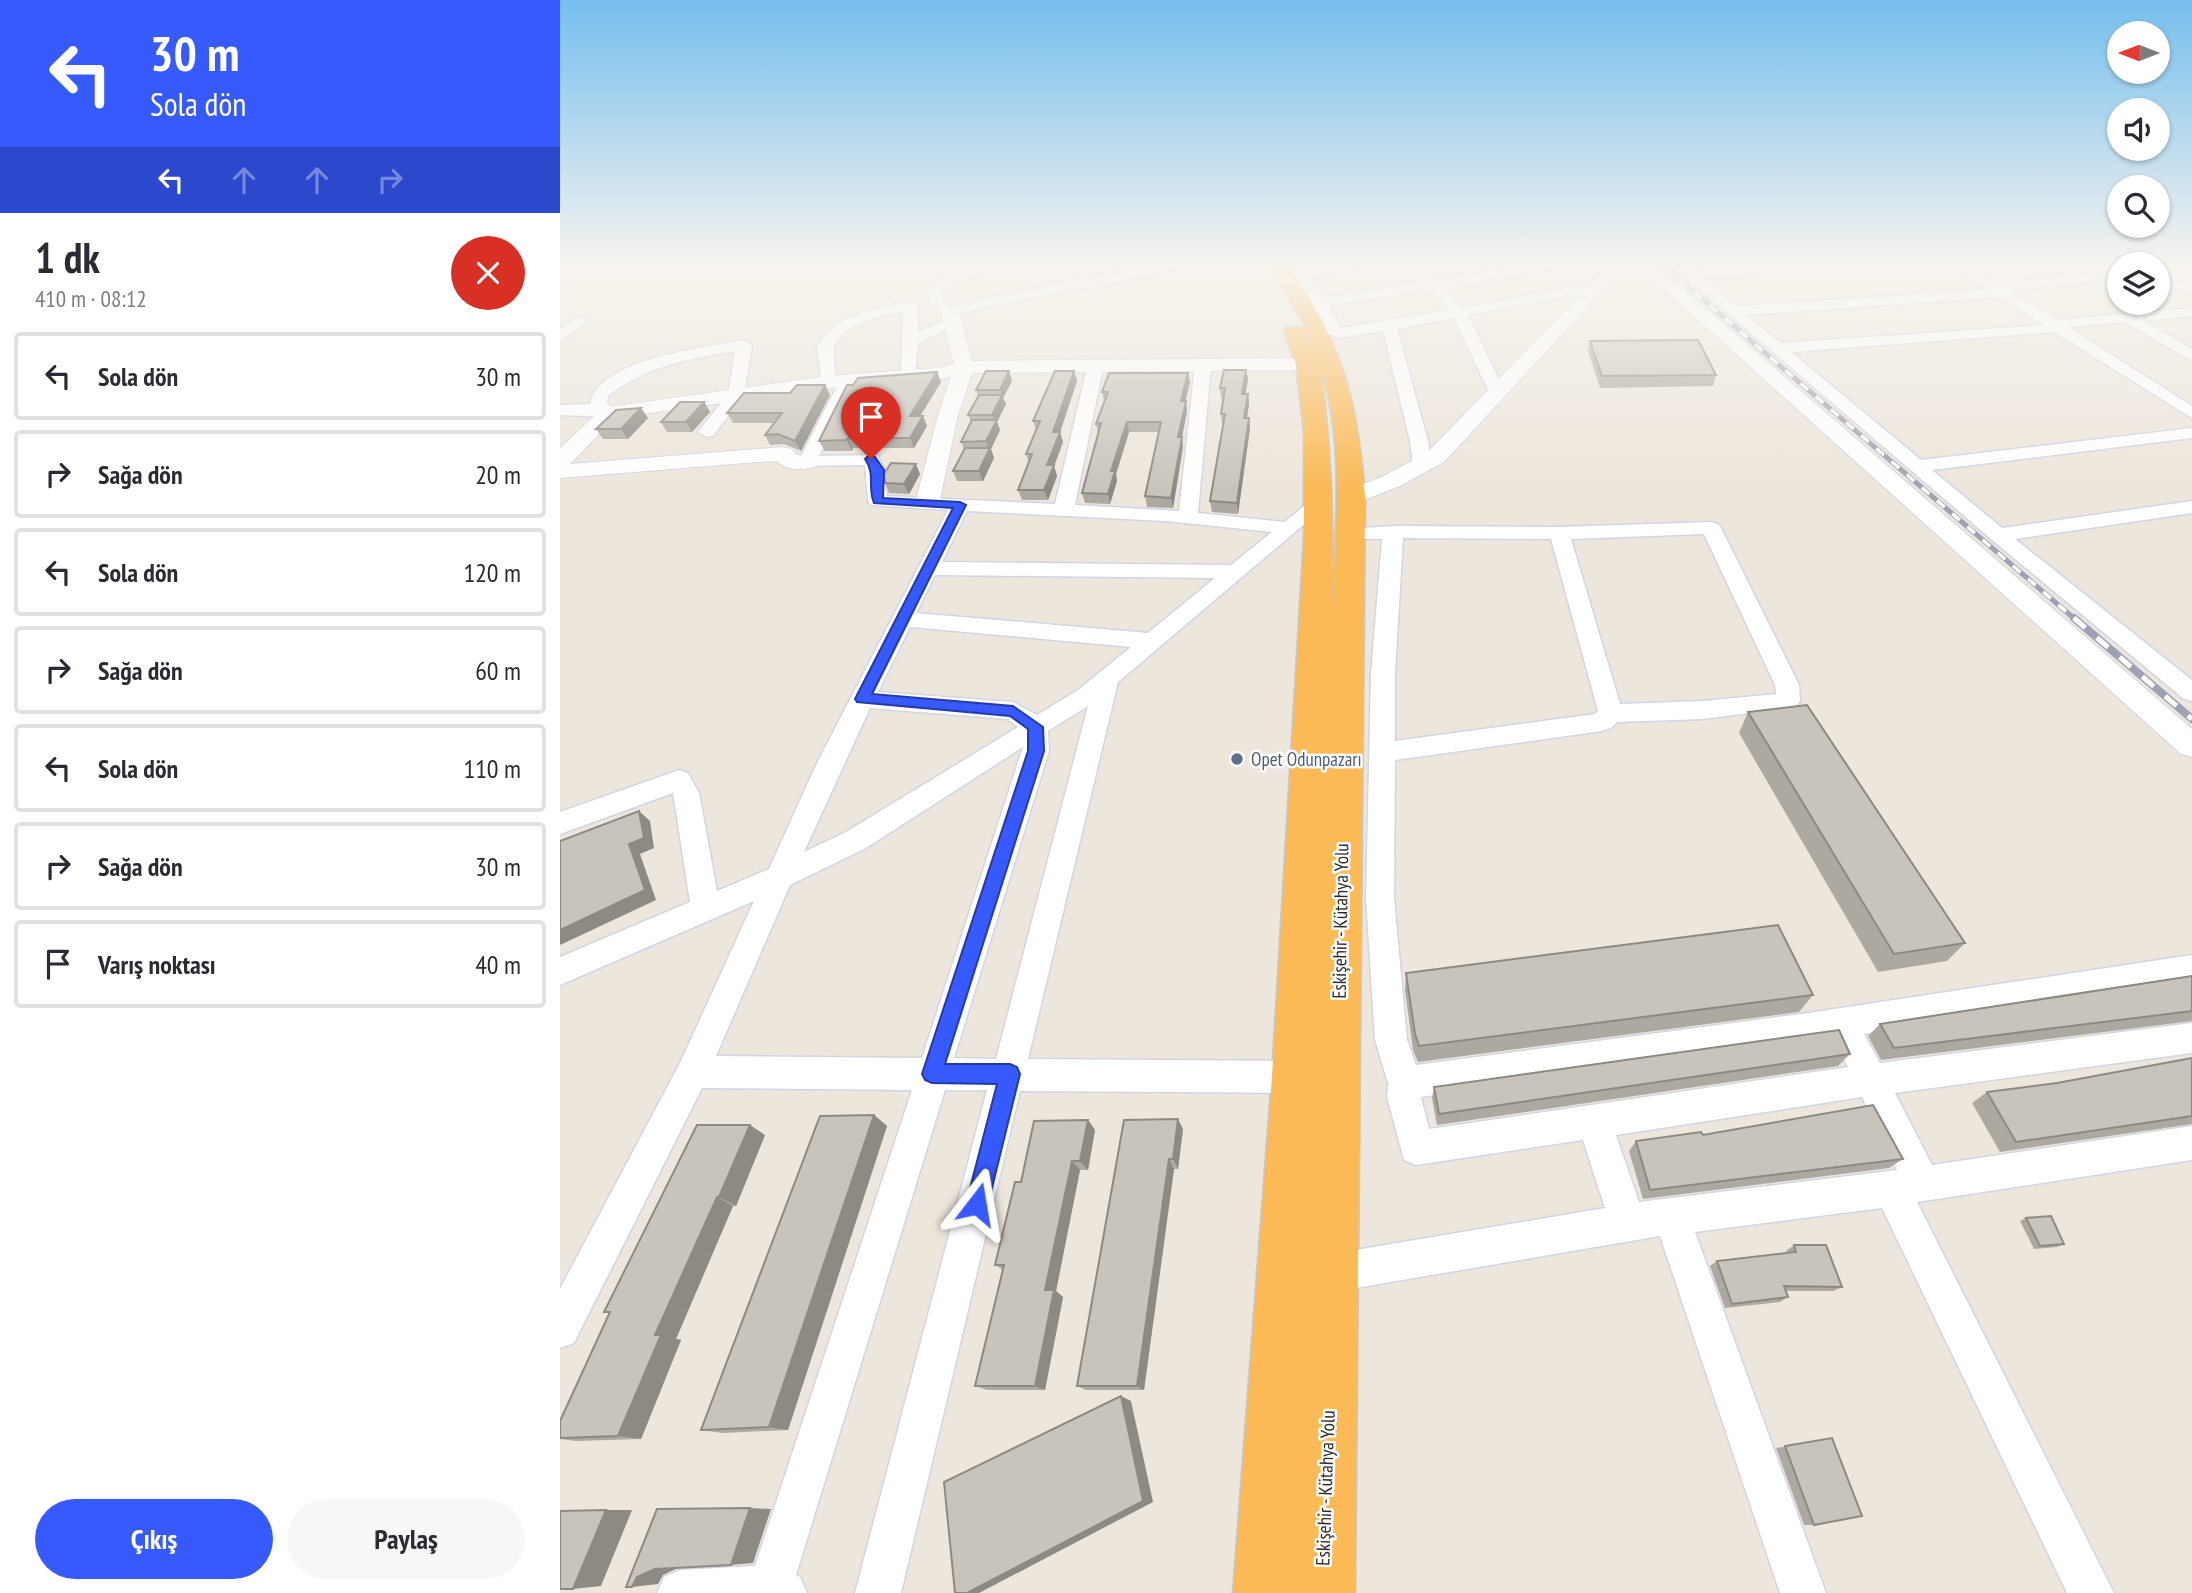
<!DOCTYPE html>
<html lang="tr">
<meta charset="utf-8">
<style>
body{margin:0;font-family:"PT Sans Narrow",sans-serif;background:#f7f7f7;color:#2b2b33;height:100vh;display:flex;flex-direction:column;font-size:26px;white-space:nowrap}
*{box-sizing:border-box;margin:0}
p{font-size:23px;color:#7c7c81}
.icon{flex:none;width:38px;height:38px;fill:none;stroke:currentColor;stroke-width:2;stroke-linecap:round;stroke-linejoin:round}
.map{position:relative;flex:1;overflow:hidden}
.panel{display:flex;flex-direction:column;background:#fff;width:560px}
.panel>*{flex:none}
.banner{background:#375aff;color:#fff;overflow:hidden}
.needle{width:46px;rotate:270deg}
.buttons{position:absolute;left:1547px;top:21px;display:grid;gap:14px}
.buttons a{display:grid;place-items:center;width:63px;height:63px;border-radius:50%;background:#fff;box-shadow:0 2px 5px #0004;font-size:35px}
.pin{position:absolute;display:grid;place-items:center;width:60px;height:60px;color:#fff;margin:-72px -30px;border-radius:50% 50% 50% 0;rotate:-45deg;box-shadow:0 0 7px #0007}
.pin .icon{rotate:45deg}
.me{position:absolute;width:77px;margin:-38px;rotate:14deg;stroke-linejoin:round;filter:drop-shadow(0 0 5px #0008)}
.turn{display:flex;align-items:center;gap:24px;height:147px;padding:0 35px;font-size:32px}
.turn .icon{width:91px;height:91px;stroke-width:2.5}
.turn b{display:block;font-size:49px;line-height:60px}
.lanes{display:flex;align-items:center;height:66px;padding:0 35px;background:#0003;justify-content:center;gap:35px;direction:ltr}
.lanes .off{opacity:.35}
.round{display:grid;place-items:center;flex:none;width:74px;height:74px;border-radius:37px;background:#f7f7f7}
.summary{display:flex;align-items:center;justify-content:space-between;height:119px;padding:0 35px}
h1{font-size:42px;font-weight:700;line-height:52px}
.button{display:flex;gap:14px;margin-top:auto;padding:14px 35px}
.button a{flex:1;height:80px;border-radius:42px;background:#375aff;color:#fff;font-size:28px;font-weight:700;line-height:80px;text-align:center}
.button a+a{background:#f7f7f7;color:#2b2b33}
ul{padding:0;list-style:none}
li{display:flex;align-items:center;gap:21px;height:88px;margin:0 14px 10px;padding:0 21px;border:4px solid #e1e1e2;border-radius:7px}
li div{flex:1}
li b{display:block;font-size:26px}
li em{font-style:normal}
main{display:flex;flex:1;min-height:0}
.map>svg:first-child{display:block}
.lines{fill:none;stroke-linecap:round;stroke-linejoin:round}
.minor-casing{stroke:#d1d5e4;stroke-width:3}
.tertiary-casing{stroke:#d1d5e4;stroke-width:2}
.trunk-casing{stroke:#c8c8c8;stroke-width:3}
.minor{fill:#fff;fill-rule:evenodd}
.tertiary{fill:#fff;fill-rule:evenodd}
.trunk{fill:#fbba56;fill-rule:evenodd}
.rail-far1-casing{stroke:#9ea2b6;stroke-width:5}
.rail-casing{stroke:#9ea2b6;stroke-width:8}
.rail-far1{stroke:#fff;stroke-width:3.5;stroke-dasharray:10;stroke-linecap:butt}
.rail{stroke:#fff;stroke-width:5;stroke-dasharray:15;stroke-linecap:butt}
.wall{fill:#ada9a1}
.shaded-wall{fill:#8d8983}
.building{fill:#c9c4bb;stroke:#8d8983;stroke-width:2}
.route{fill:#375aff;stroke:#243aa6;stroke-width:2}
.service-dot{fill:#5c6f8a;stroke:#fff;stroke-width:2.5}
.labels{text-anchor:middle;stroke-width:5;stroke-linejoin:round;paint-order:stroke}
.service-label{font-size:19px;fill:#4e5e75;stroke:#fff;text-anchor:start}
.street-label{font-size:19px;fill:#2b2b2b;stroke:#fff}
</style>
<main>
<section class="panel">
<div class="banner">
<div class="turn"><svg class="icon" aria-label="left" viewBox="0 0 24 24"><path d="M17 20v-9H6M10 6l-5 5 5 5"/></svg><div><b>30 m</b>Sola dön</div></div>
<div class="lanes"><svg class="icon" aria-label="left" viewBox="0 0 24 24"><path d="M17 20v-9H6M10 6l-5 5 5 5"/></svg><svg class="icon off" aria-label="ahead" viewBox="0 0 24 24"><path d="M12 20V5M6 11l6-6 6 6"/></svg><svg class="icon off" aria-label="ahead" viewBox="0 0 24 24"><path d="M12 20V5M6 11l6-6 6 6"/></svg><svg class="icon off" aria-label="right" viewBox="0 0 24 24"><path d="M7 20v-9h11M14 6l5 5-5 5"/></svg></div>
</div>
<div class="summary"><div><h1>1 dk</h1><p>410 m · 08:12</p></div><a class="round" style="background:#d93025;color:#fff"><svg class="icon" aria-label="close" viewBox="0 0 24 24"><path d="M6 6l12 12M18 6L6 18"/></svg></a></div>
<ul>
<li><svg class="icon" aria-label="left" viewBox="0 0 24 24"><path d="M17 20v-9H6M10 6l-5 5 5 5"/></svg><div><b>Sola dön</b></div><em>30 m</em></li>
<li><svg class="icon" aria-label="right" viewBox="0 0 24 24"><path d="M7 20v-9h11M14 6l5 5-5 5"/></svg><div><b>Sağa dön</b></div><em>20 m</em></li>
<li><svg class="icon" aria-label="left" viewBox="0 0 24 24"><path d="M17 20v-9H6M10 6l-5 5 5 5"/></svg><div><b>Sola dön</b></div><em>120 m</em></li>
<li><svg class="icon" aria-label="right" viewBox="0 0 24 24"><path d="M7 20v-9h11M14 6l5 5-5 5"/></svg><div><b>Sağa dön</b></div><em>60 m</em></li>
<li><svg class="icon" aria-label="left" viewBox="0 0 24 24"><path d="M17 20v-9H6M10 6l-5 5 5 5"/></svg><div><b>Sola dön</b></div><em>110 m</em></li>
<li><svg class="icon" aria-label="right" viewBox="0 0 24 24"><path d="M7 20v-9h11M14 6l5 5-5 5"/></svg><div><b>Sağa dön</b></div><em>30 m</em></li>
<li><svg class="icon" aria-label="arrive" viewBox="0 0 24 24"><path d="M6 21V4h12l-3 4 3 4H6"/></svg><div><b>Varış noktası</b></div><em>40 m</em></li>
</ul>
<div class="button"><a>Çıkış</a><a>Paylaş</a></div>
</section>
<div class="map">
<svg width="1632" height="1593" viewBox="0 0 1632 1593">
<rect width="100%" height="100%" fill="#ede6dc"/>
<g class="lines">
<!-- minor casing -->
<g class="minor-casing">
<g id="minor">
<path d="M396 266H451L444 270C420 274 398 274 381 293L384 302 392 308 422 299 592 266H620L613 270 425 307 390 317 373 307 367 293 380 277Z"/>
<path d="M729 266H743L745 269 807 266 800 270 749 276 763 298 863 282 849 266H864L876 280 963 266H996L989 270 883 287 902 308 1035 283 1042 287 1035 291 908 315 945 392 937 397 929 392 894 318 837 329 868 441 871 465 862 471 853 465 850 441 823 331 780 338 767 333ZM870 289 889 310 781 328 768 306Z"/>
<path d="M1113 266H1128L1134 271 1182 266H1234L1227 270 1143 278 1177 306 1428 290 1394 266H1410L1440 284 1530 273 1559 285V294L1528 281 1451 291 1497 320 1632 308V316L1584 321 1632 349V361L1565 322 1508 327 1632 406V418L1494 332 1231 352 1361 460 1632 428V438L1372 470 1442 528 1632 501V513L1455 539 1632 680V701L1624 699 1431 539ZM1440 297 1484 325 1221 343 1186 315Z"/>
<path d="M1632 282V290L1598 293V285Z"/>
<path d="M351 302 358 306V332L392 318 400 323 358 343 355 378 349 380 341 375 343 312C319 316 284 323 273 348L276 382 274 385H262L257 348C273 314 318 307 351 302Z"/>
<path d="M19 317 26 321 24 324 0 342V329Z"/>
<path d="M184 340 192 345 184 395 153 436 147 437 138 432 168 394 175 351C129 359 86 366 48 396L47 403 58 413 55 417 0 415V405L30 404C38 359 146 347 184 340Z"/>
<path d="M643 360 651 365 638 513 725 522 751 500 758 498 768 504 558 682 468 1059 736 1061 748 1066 752 1077 748 1088 736 1093 460 1091 341 1593H295L427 1090H385L236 1575 240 1577 247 1593H97L104 1577 120 1570 195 1566 352 1090 142 1088 14 1343 0 1348V1289L121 1061 194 901 0 985V957L130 902 113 793 0 834V812L119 770 128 773 139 793 157 891 209 869 256 765 388 510 311 505 308 501 305 465 241 466 238 462 282 377H294L296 380 259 456 317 455 325 470 327 496 495 504 527 368 535 363 541 365 543 368 515 505 619 511 635 365ZM407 511 605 521 712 532 671 565 382 562ZM375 575 655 578 588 633 356 613ZM350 627 571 647 518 690 477 715 453 702 318 692ZM528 706 436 1059 394 1058 489 751 488 731ZM310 708 447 719 458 727 286 832 244 852ZM463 747 362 1058 156 1056 230 885 306 848Z"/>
<path d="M1151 522 1158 524 1161 528 1239 685 1240 701 1236 707 1143 719 1057 722 1051 728 1042 731 835 760 834 898 847 1040 856 1065 1248 1013 1632 955V983L1304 1034 1320 1063 1632 1023V1053L1335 1093 1372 1165 1632 1126V1160L1357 1202 1554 1593H1507L1322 1208 1135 1232 1266 1593H1220L1100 1236 772 1292 759 1286 753 1273 759 1260 772 1254 1045 1208 1023 1140 856 1165 844 1160 827 1097 828 1083 815 1040 806 898 811 674 822 539H782L779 535 782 531 789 529 833 526 999 527ZM1144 534 1215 685 1216 694 1143 701 1060 704 1011 539ZM843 538 991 539 1038 711 1035 714 835 741V674ZM1273 1039 1288 1067 869 1129 861 1097ZM1302 1097 1337 1170 1079 1202 1056 1135Z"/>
</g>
</g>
<!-- tertiary casing -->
<g class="tertiary-casing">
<g id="tertiary">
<path d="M1048 266H1065L884 462 840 486 799 502H783L780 497 783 492 824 476 868 452Z"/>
<path d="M1078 266H1096L1632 729V757L1621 754Z"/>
<path d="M390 308 399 313 412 361 748 358 758 364 748 370 412 373 398 415 379 504 375 509H359L355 504 378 415 391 376 378 380 268 388 55 418 10 464 223 447 231 449 237 455 255 457 258 462 255 467C241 470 227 471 217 461L198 462 0 478V448L42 409 49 407 268 376 377 368 394 364 381 313Z"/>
</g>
</g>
<!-- trunk casing -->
<g class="trunk-casing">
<path id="trunk" d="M709 266H729C783 346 798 402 805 497L795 1593H673L712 1077 744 538V432L736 364 724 332 727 327H743L758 360 743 322ZM760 366C786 445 775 533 772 614 774 531 772 449 760 366Z"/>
</g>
<!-- minor -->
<use href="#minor" class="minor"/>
<!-- tertiary -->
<use href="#tertiary" class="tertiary"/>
<!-- trunk -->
<use href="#trunk" class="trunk"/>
<!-- rail-far1 casing -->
<g class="rail-far1-casing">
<path id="rail-far1" d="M1104 266 1516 620"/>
</g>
<!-- rail casing -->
<g class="rail-casing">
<path id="rail" d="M1514 618 1632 719"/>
</g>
<!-- rail-far1 -->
<use href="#rail-far1" class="rail-far1"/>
<!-- rail -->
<use href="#rail" class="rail"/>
</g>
<!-- wall -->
<g class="wall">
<path d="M1030 341 1156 375 1153 386 1040 388 1028 351Z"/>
<path d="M514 371 517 381 500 432 503 442 494 466 497 476 488 500H462L458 490 469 463 466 454 476 430 473 421Z"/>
<path d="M377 372 381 382 360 416 367 426 354 448H293L292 451H265L259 441 293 385Z"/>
<path d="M628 373 630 382 625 401 627 411 622 437 623 447 613 508 587 507 585 496 599 432H569L556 474 557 481 550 504 525 503 522 493 538 433 536 424 544 402 542 392Z"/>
<path d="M688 379 685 394H688L689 404 687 418H689L690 428 678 514 652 512 650 501 663 424H662L661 414 663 398H661L660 388Z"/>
<path d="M452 381 443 398 446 404 437 422 440 430 431 449 434 458 423 481H397L393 471 404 449 401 442 411 422 408 415 418 396 416 390Z"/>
<path d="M265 385 270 395 241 451 224 444 210 445 205 435 214 423H173L167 413 230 393Z"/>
<path d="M144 402 150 412 132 432H107L101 422Z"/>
<path d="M88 418 68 439H43L36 429Z"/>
<path d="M360 474 349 494 329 493 325 483Z"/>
<path d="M1188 712 1405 943 1387 961 1318 972 1179 733Z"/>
<path d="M846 973 1253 995 1239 1012 858 1062 853 1050 845 990Z"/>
<path d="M1632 976V1021L1321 1060 1308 1036 1320 1024Z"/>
<path d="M1290 1054 1278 1066 877 1125 872 1098 874 1087Z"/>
<path d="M1632 1058V1124L1440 1152 1412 1103 1427 1092 1497 1083Z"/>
<path d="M314 1115 327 1126 228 1430 163 1433 141 1430Z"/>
<path d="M528 1120 535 1130 528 1170H520L496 1291 503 1297 485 1390H427L415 1386 443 1270 435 1265 461 1182Z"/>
<path d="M564 1120 623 1129 618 1169H614L584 1390H526L517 1386Z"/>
<path d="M205 1135 176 1206H173L116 1339 121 1340 81 1439 16 1441 0 1439V1421L49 1313 44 1312Z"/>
<path d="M1143 1135 1343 1159 1329 1168 1083 1199 1069 1151 1076 1141Z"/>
<path d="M1466 1218 1504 1244 1497 1247 1474 1249 1460 1221Z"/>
<path d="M1234 1245 1282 1287 1273 1291H1225L1228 1297 1220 1302 1165 1308 1150 1266 1157 1261 1227 1253 1226 1251Z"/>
<path d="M1272 1438 1254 1525H1244L1216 1448Z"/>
</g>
<!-- shaded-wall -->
<g class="shaded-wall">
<path d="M686 370 688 379 684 404 682 394Z"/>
<path d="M449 371 452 381 443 398 446 404 437 422 440 430 431 449 434 458 423 481 419 471 429 450 426 441 435 423 432 415 442 396 440 390Z"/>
<path d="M514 371 517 381 498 438 500 432 503 442 494 466 497 476 488 500 484 490 487 465 493 432Z"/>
<path d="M377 372 381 382 354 426 350 416Z"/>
<path d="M628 373 630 382 623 411 621 401Z"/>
<path d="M265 385 270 395 241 451 235 441Z"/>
<path d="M688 394 689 404 685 428 684 418Z"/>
<path d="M626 401 627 411 622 437 623 447 613 508 611 498 618 437Z"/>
<path d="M144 402 150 412 132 432 126 422Z"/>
<path d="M81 408 88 418 68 439 61 429Z"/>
<path d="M363 416 367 426 354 448 350 438Z"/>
<path d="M689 418 690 428 678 514 677 503Z"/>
<path d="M567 422 569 432 556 474 557 481 550 504 548 494 551 471Z"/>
<path d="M288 438 293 448 292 451 287 440Z"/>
<path d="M356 464 360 474 349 494 344 484Z"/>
<path d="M79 811 90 821 94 848 80 854 96 900 0 945V930L69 844Z"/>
<path d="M314 1115 327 1126 228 1430 209 1427Z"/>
<path d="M618 1119 623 1129 618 1169 613 1159Z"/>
<path d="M528 1120 535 1130 528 1170 520 1161Z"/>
<path d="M190 1125 205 1135 176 1206 159 1197Z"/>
<path d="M609 1159 614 1169 584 1390 577 1386Z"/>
<path d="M512 1161 520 1170 496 1291 503 1297 485 1390 475 1386 485 1290Z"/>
<path d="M157 1197 173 1206 116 1339 121 1340 81 1439 58 1436 95 1335Z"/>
<path d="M561 1396 571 1401 593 1502 419 1593H407Z"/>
<path d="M190 1508 211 1509 193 1563 171 1565Z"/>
<path d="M46 1510H72L41 1586 13 1589Z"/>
<path d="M120 1567 103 1575 98 1584 72 1587 77 1577 95 1569Z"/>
</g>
<!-- building -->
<g class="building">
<path d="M1138 340 1156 375 1042 376 1030 341Z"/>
<path d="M664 370H686L682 394H688L684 418H689L677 503 650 501 665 414H661L665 388H660Z"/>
<path d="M426 371H449L440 390H416Z"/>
<path d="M495 371H514L493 432H500L487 465H494L484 490H458L472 454H466L480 421H473Z"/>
<path d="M377 372 350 416H363L350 438H288L287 440 259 441 287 385H293L298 378Z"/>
<path d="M549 373H628L621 401H626L618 437H622L611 498 585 496 601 422H567L551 471H555L548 494 522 493 541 423 536 424 548 392H542Z"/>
<path d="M237 385H265L235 441 218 434 205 435 222 413H167L184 393H230Z"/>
<path d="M419 395H442L432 415H408Z"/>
<path d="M120 402H144L126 422H101Z"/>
<path d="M81 408 61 429H36L56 410Z"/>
<path d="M412 420H437L426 441 401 442Z"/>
<path d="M405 448H430L419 471H393Z"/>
<path d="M331 463 356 464 344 484 325 483 324 474Z"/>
<path d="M1247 705 1405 943 1334 954 1188 712Z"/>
<path d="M79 811 84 838 69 844 85 890 0 930V841Z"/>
<path d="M1218 925 1253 995 859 1046 855 1034 846 973Z"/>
<path d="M1632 976V1011L1334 1048 1320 1024Z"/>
<path d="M1279 1030 1290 1054 879 1114 874 1087Z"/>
<path d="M1632 1058V1116L1456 1142 1427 1092 1497 1083Z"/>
<path d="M1313 1105 1343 1159 1090 1190 1076 1141 1141 1132 1143 1135Z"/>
<path d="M314 1115 209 1427 141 1430 260 1116Z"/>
<path d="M618 1119 613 1159H609L577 1386H517L564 1120Z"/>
<path d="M528 1120 520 1161H512L485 1290H494L475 1386H415L444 1265H435L455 1182H461L474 1121Z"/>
<path d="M137 1125H190L159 1197H157L95 1335H101L58 1436 0 1438V1421L50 1312H44Z"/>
<path d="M1491 1216 1504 1244 1480 1246 1466 1218Z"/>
<path d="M1234 1245H1266L1282 1287 1224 1286 1228 1297 1172 1304 1157 1261 1236 1252Z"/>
<path d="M561 1396 583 1501 407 1593H395L384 1482Z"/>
<path d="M1272 1438 1302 1516 1254 1525 1225 1446Z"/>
<path d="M190 1508 171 1565 95 1569 77 1577 72 1587H66L97 1509Z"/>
<path d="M46 1510 13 1589H0V1511Z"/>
</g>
<!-- sky -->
<linearGradient id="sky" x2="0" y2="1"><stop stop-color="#75beed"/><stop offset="0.54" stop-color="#f7f4ef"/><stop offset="1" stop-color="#f7f4ef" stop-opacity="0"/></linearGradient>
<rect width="1632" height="489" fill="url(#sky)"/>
<!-- route -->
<path class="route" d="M307 457H315L324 470 323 498 400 502 406 505 312 694 453 706 483 727 484 751 385 1064H450L457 1067 460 1074 428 1204 425 1212 417 1215 409 1212 406 1204 437 1084 372 1083 365 1080 362 1074 468 751V729L450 716 297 702 295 699 393 508 314 503C307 486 316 475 305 459Z"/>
<!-- markers -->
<circle class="service-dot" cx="677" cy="759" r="7"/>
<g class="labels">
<!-- service labels -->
<g class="service-label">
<text x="691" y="766">Opet Odunpazarı</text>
</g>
<!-- street labels -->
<g class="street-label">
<text transform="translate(780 921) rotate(-89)" y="7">Eskişehir - Kütahya Yolu</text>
<text transform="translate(765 1488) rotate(-88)" y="7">Eskişehir - Kütahya Yolu</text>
</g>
</g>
</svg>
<div class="buttons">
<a><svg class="needle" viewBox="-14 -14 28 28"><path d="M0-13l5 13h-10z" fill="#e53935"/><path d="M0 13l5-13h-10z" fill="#7c7c81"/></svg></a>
<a><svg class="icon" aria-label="sound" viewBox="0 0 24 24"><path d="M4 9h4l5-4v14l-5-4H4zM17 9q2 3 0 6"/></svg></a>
<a><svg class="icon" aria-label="search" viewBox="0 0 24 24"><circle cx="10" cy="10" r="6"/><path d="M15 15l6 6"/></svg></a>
<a><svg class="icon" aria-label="layers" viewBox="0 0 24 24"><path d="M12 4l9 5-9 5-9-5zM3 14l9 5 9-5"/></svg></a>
</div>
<div class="pin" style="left:311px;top:459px;background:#d93025"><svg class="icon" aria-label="arrive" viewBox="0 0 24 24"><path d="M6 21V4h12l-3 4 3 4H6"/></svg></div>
<svg class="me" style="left:417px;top:1204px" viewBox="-20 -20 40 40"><path d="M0-17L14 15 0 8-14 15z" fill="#375aff" stroke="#fff" stroke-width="4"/></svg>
</div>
</main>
